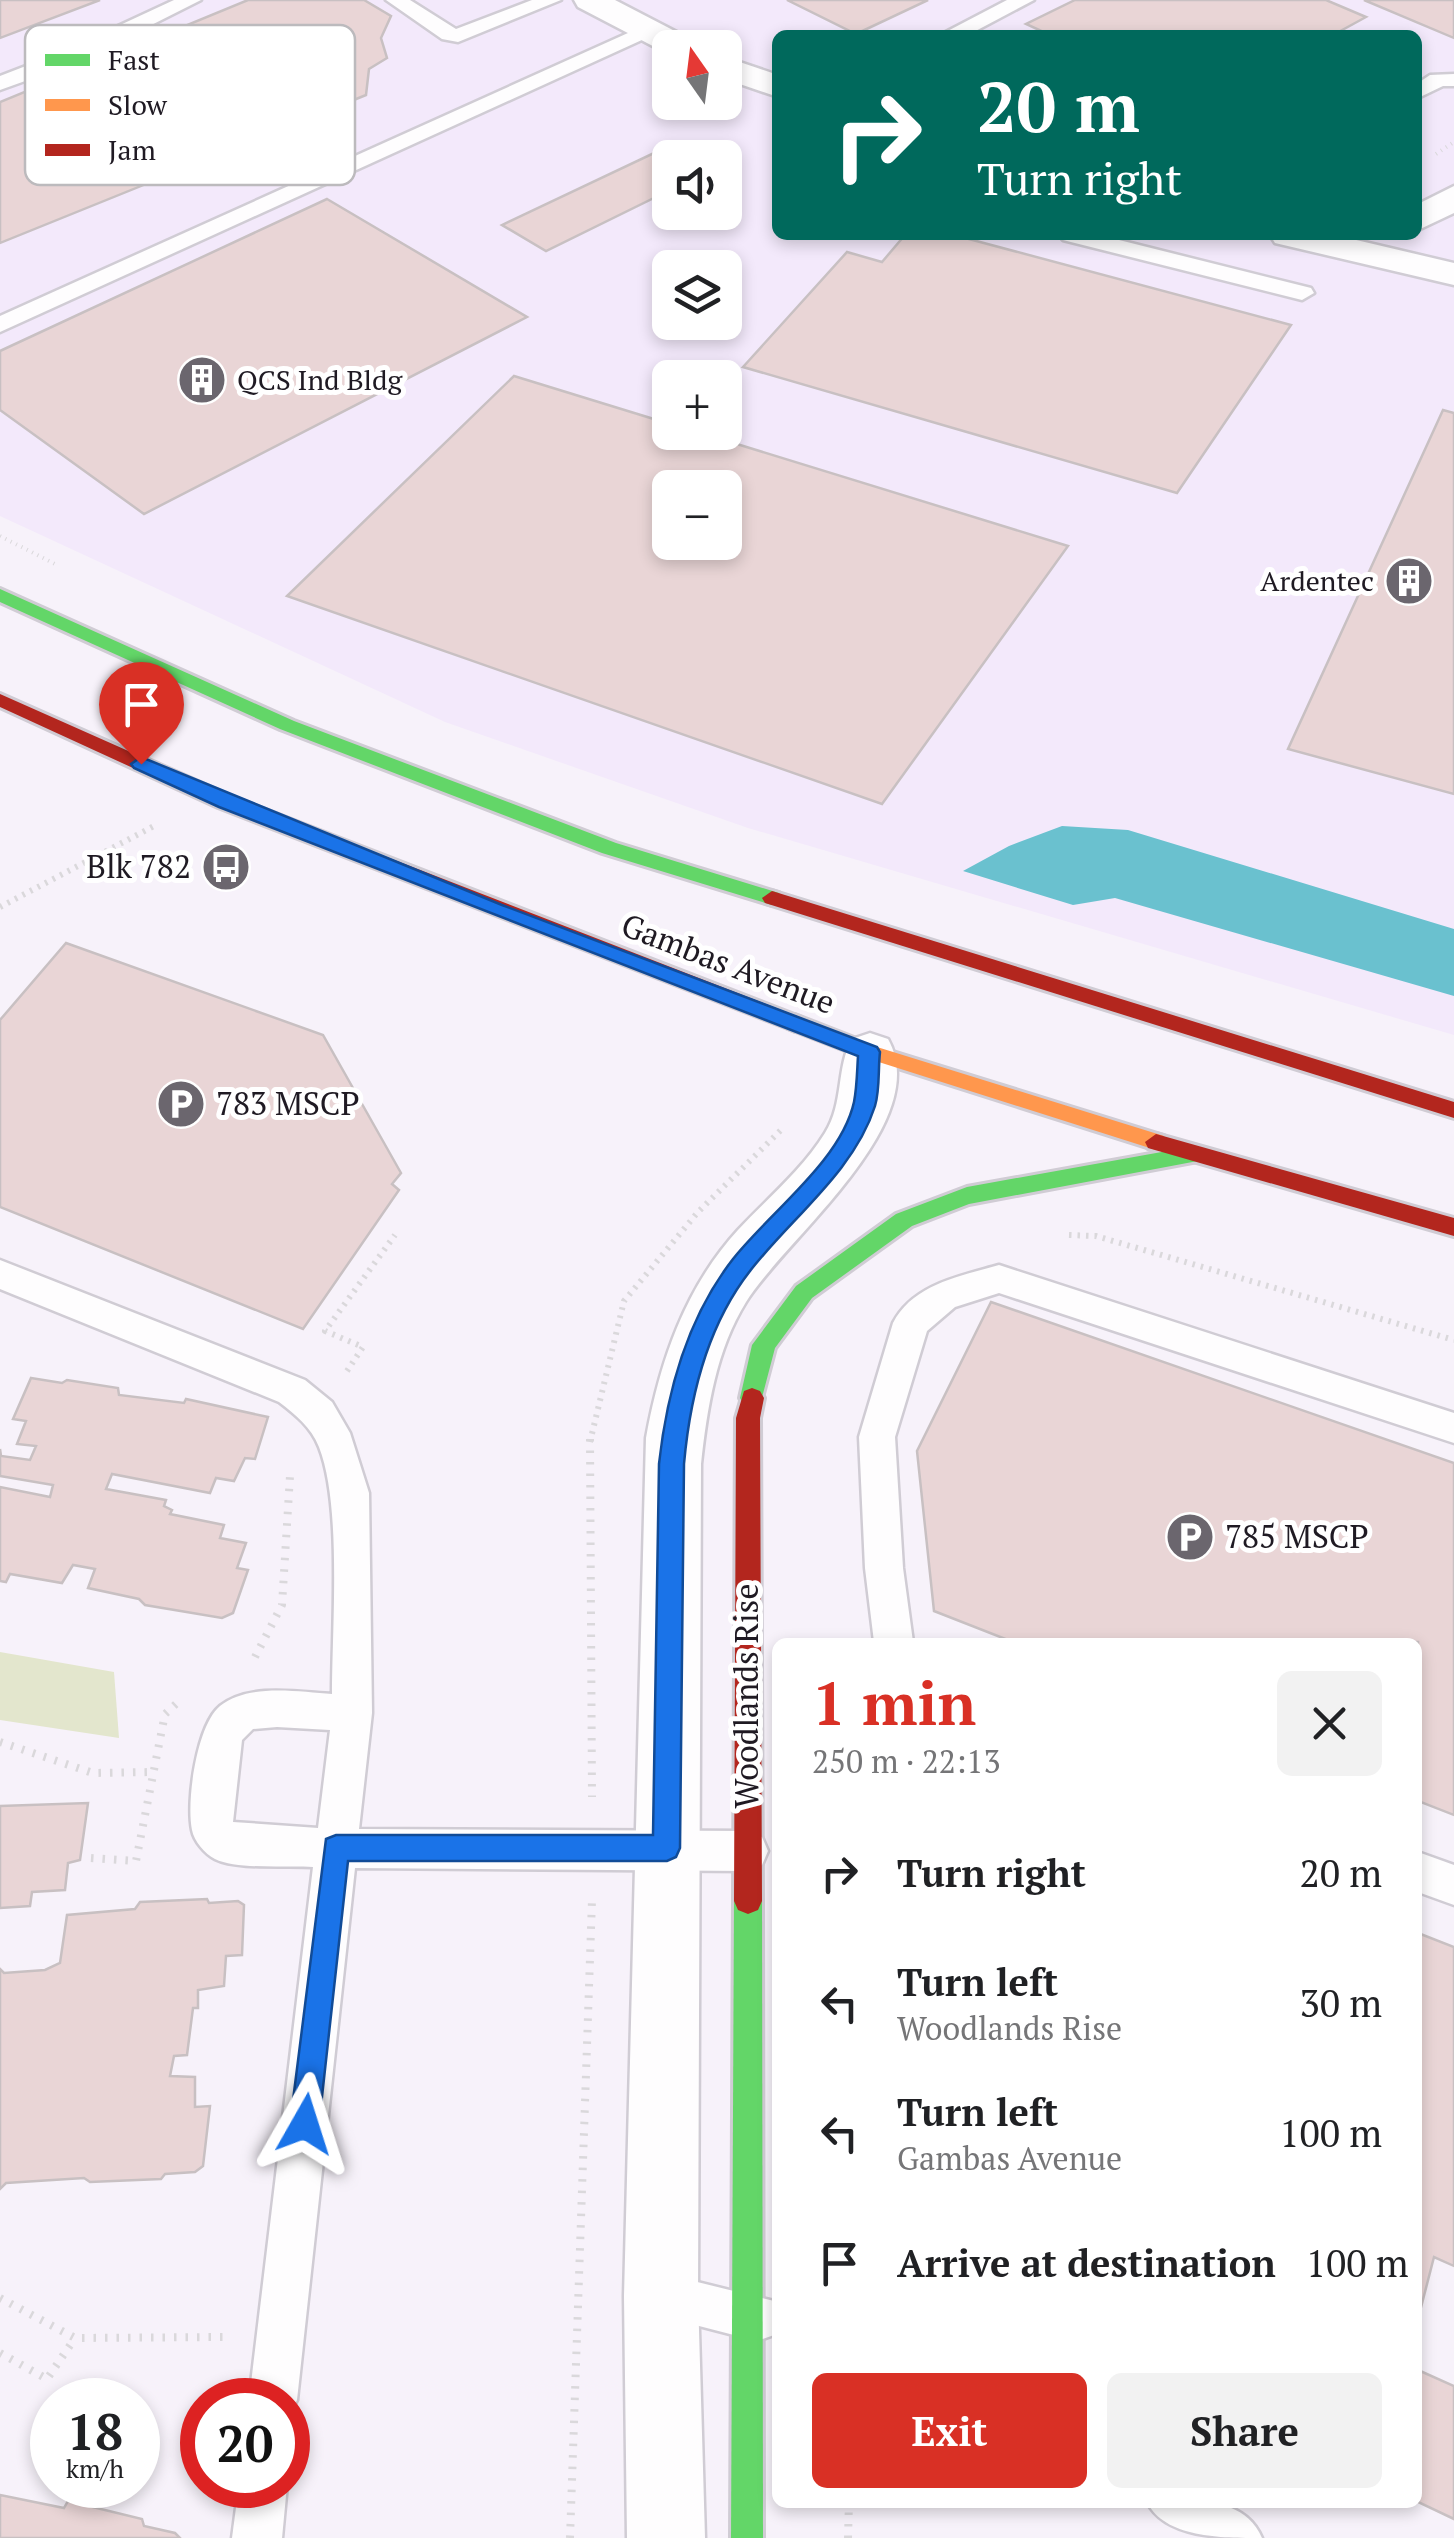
<!DOCTYPE html>
<meta charset="utf-8">
<style>
body{margin:0;font-family:"PT Serif",serif;background:#f2f2f2;color:#202124;height:100vh;display:flex;flex-direction:column;font-size:38px;white-space:nowrap}
*{box-sizing:border-box;margin:0}
p{font-size:32px;color:#757577}
.icon{flex:none;width:55px;height:55px;fill:none;stroke:currentColor;stroke-width:2;stroke-linecap:round;stroke-linejoin:round}
.map{position:relative;flex:1;overflow:hidden}
.sheet{position:absolute;left:772px;top:1638px;width:650px;height:870px;display:flex;flex-direction:column;background:#fff;border-radius:15px;box-shadow:0 5px 15px #0003}
.sheet>*{flex:none}
.top-card{position:absolute;left:772px;top:30px;width:650px;height:210px;border-radius:15px;box-shadow:0 5px 15px #0003;background:#00695c;color:#fff;overflow:hidden}
.needle{width:65px;rotate:346deg}
.fabs{position:absolute;left:652px;top:30px;display:grid;gap:20px}
.fabs a{display:grid;place-items:center;width:90px;height:90px;border-radius:15px;background:#fff;box-shadow:0 5px 15px #0003;font-size:50px}
.speed{position:absolute;left:30px;top:2378px;display:flex;gap:20px;font-size:50px;font-weight:700;text-align:center}
.speed>*{display:grid;place-content:center;width:130px;height:130px;border-radius:50%;background:#fff;box-shadow:0 5px 15px #0003;line-height:1}
.speed small{font-size:25px;font-weight:400}
.speed .limit{border:15px solid #d22;background:#fff;color:#111}
.pin{position:absolute;display:grid;place-items:center;width:85px;height:85px;color:#fff;margin:-102px -42px;border-radius:50% 50% 50% 0;rotate:-45deg;box-shadow:0 0 10px #0007}
.pin .icon{rotate:45deg}
.me{position:absolute;width:110px;margin:-55px;rotate:6deg;stroke-linejoin:round;filter:drop-shadow(0 0 8px #0008)}
.turn{display:flex;align-items:center;gap:35px;height:210px;padding:0 40px;font-size:45px}
.turn .icon{width:130px;height:130px;stroke-width:2.5}
.turn b{display:block;font-size:70px;line-height:85px}
.round{display:grid;place-items:center;flex:none;width:105px;height:105px;border-radius:15px;background:#f2f2f2}
.head{display:flex;align-items:center;justify-content:space-between;height:170px;padding:0 40px}
h1{font-size:60px;font-weight:800;line-height:75px;color:#d93025}
.action{display:flex;gap:20px;margin-top:auto;padding:20px 40px}
.action a{flex:1;height:115px;border-radius:15px;background:#d93025;color:#fff;font-size:40px;font-weight:800;line-height:115px;text-align:center}
.action a+a{background:#f2f2f2;color:#202124}
ul{padding:0;list-style:none}
li{display:flex;align-items:center;gap:30px;height:130px;padding:0 40px}
li div{flex:1}
li b{display:block;font-size:38px}
li em{font-style:normal}
.map>svg:first-child{display:block}
.built{fill:#f3e9fb;fill-rule:evenodd}
.green{fill:#e3e6cd}
.water{fill:#6ac1cf}
.building{fill:#e9d5d6;stroke:#c8c0c2;stroke-width:2.5;fill-rule:evenodd}
.lines{fill:none;stroke-linecap:round;stroke-linejoin:round}
.lane-casing{stroke:#d0ccd4;stroke-width:5}
.street-casing{stroke:#d0ccd4;stroke-width:5}
.fast-casing{stroke:#d0ccd4;stroke-width:6}
.slow-casing{stroke:#d0ccd4;stroke-width:6}
.jam-casing{stroke:#d0ccd4;stroke-width:6}
.path-far2{stroke:#dad8db;stroke-width:4;stroke-dasharray:1 5;stroke-linecap:butt}
.path-far1{stroke:#dad8db;stroke-width:6;stroke-dasharray:2.5 6;stroke-linecap:butt}
.path{stroke:#dad8db;stroke-width:8;stroke-dasharray:2.5 9;stroke-linecap:butt}
.lane{fill:#fefdfe;fill-rule:evenodd}
.street{fill:#fefdfe;fill-rule:evenodd}
.fast{fill:#63d668;fill-rule:evenodd}
.slow{fill:#ff974d;fill-rule:evenodd}
.jam{fill:#b3261e;fill-rule:evenodd}
.route{fill:#1a73e8;stroke:#114b97;stroke-width:2.5}
.labels{text-anchor:middle;stroke-width:10;stroke-linejoin:round;paint-order:stroke}
.far-poi-label{font-size:28px;fill:#1f1a23;stroke:#fff;text-anchor:start}
.poi-label{font-size:32px;fill:#1f1a23;stroke:#fff;text-anchor:start}
.street-label{font-size:32px;fill:#1f1a23;stroke:#fff}
.key{fill:#fff;stroke:#bcbabd;stroke-width:2.5}
.key-label{font-size:28px;fill:#1f1a23}
</style>
<div class="map">
<svg width="1454" height="2538" viewBox="0 0 1454 2538">
<rect width="100%" height="100%" fill="#f7f2fa"/>
<!-- built -->
<path class="built" d="M0 0H1454V1035L748 828 445 722 0 516ZM778 35H1418V235H778ZM670 48H725V102H670ZM670 158H725V212H670ZM670 268H725V322H670ZM670 378H725V432H670ZM670 488H725V542H670Z"/>
<!-- green -->
<path class="green" d="M0 1652 114 1672 119 1738 0 1720Z"/>
<!-- water -->
<path class="water" d="M1062 826 1128 830 1454 929V996L1115 898 1073 905 963 871 1009 846Z"/>
<!-- building -->
<g class="building">
<path d="M0 0H100L0 38Z"/>
<path d="M248 0H364L391 16 381 38 387 58 369 69 366 95 0 243V102Z"/>
<path d="M787 0H928L856 34Z"/>
<path d="M1075 0H1326L1366 17 1333 35H1050L1026 24Z"/>
<path d="M1364 0H1454V38Z"/>
<path d="M671 145 695 158H670V190L546 251 502 225Z"/>
<path d="M327 199 527 317 144 514 0 410V351Z"/>
<path d="M905 235H954L1291 325 1177 493 743 367 847 252 882 262Z"/>
<path d="M514 376 670 424V432H698L1068 546 882 804 287 596ZM670 488H725V542H670Z"/>
<path d="M1443 410 1454 413V794L1288 749Z"/>
<path d="M66 943 323 1035 401 1173 392 1184 399 1190 303 1329 0 1207V1020Z"/>
<path d="M991 1302 1454 1463V1815L1418 1801V1642H1013L934 1611 917 1451Z"/>
<path d="M31 1378 62 1383 67 1380 118 1388 119 1395 184 1403 186 1399 268 1417 255 1459 245 1458 234 1481 216 1478 210 1493 112 1474 106 1489 166 1500 164 1506 172 1510 170 1514 224 1525 220 1538 246 1543 237 1568 248 1570 233 1613 222 1618 145 1605 139 1599 88 1588 95 1569 73 1565 62 1583 10 1574 6 1582 0 1581V1487L50 1497 53 1485 0 1476V1449L1 1456 30 1460 36 1446 17 1444 26 1421 13 1419Z"/>
<path d="M88 1803 80 1860 68 1863 65 1890 32 1892 30 1906 0 1908V1806Z"/>
<path d="M207 1899 209 1903 238 1901 244 1905 242 1955 226 1956 224 1986 198 1990V2008H193L187 2055 174 2056 170 2076 195 2077V2107L210 2106 203 2166 195 2172 165 2174 161 2179 90 2182 84 2178 6 2183 0 2189V1969L4 1973 45 1970 60 1963 67 1915 135 1909 140 1902Z"/>
<path d="M1418 1933 1454 1947V2266L1434 2257 1418 2319Z"/>
<path d="M1418 2370 1454 2386V2519L1418 2502Z"/>
<path d="M0 2495 64 2508 68 2501 142 2519 144 2526 175 2533 180 2538H0Z"/>
</g>
<g class="lines">
<!-- lane casing -->
<g class="lane-casing">
<g id="lane">
<path d="M174 0H201L78 62 0 90V76L62 52Z"/>
<path d="M386 0H410L456 29 532 0H561L458 42 442 39Z"/>
<path d="M1007 0H1034L968 35H940Z"/>
<path d="M648 24 655 26 659 30 655 34 0 332V316Z"/>
<path d="M1454 74V86H1443L1418 98V83L1430 75Z"/>
<path d="M1059 235H1099L1311 288 1314 293 1302 300 1063 240Z"/>
<path d="M0 1260 305 1380 332 1402 350 1433 369 1493 372 1713 359 1829 747 1831 762 1837 768 1851 762 1865 747 1871 355 1868 297 2400 288 2418V2400H249L313 1867C287 1865 237 1870 215 1859 205 1854 194 1841 192 1830 186 1801 197 1725 220 1706 249 1683 298 1692 332 1694 332 1628 342 1505 319 1447 311 1427 296 1415 279 1402L0 1289ZM277 1727 330 1730 318 1828 233 1822 242 1740 253 1729Z"/>
<path d="M999 1265 1454 1413V1443L999 1293 955 1307 927 1331 895 1437 903 1568 913 1642H874L865 1568 859 1437 893 1323C913 1284 961 1276 999 1265Z"/>
<path d="M1418 1852 1454 1865V1905L1418 1892Z"/>
<path d="M661 2273 774 2301 778 2311 774 2335 757 2341 645 2312 638 2296 645 2280Z"/>
<path d="M239 2485H287L282 2538H232Z"/>
<path d="M1147 2502C1188 2502 1243 2493 1262 2538 1221 2538 1165 2538 1147 2502Z"/>
</g>
</g>
<!-- street casing -->
<g class="street-casing">
<g id="street">
<path d="M574 0H615L694 41 698 48H670V55L578 7Z"/>
<path d="M725 57 778 75V97L725 79Z"/>
<path d="M1454 186V213L1418 230V204Z"/>
<path d="M1270 235H1335L1454 263V285L1275 243Z"/>
<path d="M870 1033 888 1039C935 1123 785 1239 746 1302 716 1350 707 1409 701 1464L698 2296 705 2538H627L624 2296 646 1438C660 1361 685 1288 738 1230 768 1198 802 1170 825 1133 844 1103 836 1068 852 1039Z"/>
</g>
</g>
<!-- fast casing -->
<g class="fast-casing">
<g id="fast">
<path d="M0 589 294 721 616 843 779 893 782 898 772 905 602 853 280 729 0 602Z"/>
<path d="M1195 1146 1206 1154 1203 1160 969 1204 912 1226 812 1298 775 1348 760 1405 752 1408 744 1405 740 1398 752 1345 796 1286 896 1214 967 1187Z"/>
<path d="M748 1888 758 1892 762 1901 763 2538H731L734 1901 738 1892Z"/>
</g>
</g>
<!-- slow casing -->
<g class="slow-casing">
<path id="slow" d="M795 1015 877 1047 1164 1136 1167 1142 1156 1150 863 1057 788 1028 785 1023 788 1018Z"/>
</g>
<!-- jam casing -->
<g class="jam-casing">
<g id="jam">
<path d="M0 694 232 797 802 1018 805 1023 795 1031 788 1028 218 807 0 707Z"/>
<path d="M772 891 1454 1102V1118L765 903 762 898Z"/>
<path d="M1156 1134 1454 1218V1236L1148 1148 1145 1142Z"/>
<path d="M752 1388 760 1391 764 1398 760 1418 762 1901 758 1910 748 1914 738 1910 734 1901 736 1418 744 1391Z"/>
</g>
</g>
<!-- path-far2 -->
<g class="path-far2">
<path d="M1436 154 1454 142"/>
<path d="M0 536 57 565"/>
</g>
<!-- path-far1 -->
<g class="path-far1">
<path d="M0 907 154 826"/>
<path d="M1069 1235 1096 1236 1454 1340"/>
<path d="M347 1371 363 1347 325 1331 395 1235"/>
<path d="M590 1442 624 1301 698 1212 781 1130"/>
</g>
<!-- path -->
<g class="path">
<path d="M590 1439 592 1797"/>
<path d="M255 1657 282 1605 290 1476"/>
<path d="M0 1742 93 1773 152 1772"/>
<path d="M91 1858 136 1861 165 1714 177 1703"/>
<path d="M0 2298 75 2338 224 2337"/>
<path d="M0 2353 47 2379 75 2338"/>
<path d="M570 2538 592 1900"/>
<path d="M848 2538 849 2502"/>
</g>
<!-- lane -->
<use href="#lane" class="lane"/>
<!-- street -->
<use href="#street" class="street"/>
<!-- fast -->
<use href="#fast" class="fast"/>
<!-- slow -->
<use href="#slow" class="slow"/>
<!-- jam -->
<use href="#jam" class="jam"/>
</g>
<!-- route -->
<path class="route" d="M141 757 502 905 877 1047 880 1052C878 1069 880 1090 875 1106 854 1172 791 1218 750 1271 707 1326 690 1396 684 1464L680 1848 676 1857 667 1861H348L319 2124 315 2134 305 2138 295 2134 290 2124 326 1839 336 1835H653L659 1464C667 1391 687 1318 733 1259 769 1213 841 1161 854 1102 857 1087 857 1071 858 1056L219 807 134 768 131 764Z"/>
<!-- icons -->
<defs>
<g id="building-disc" transform="scale(2.5)"><circle r="9.5" fill="#6b666e" stroke="#fff"/><path d="M-4-6H4V6H1V3H-1V6H-4ZM-2.5-4.3h1.7v1.8h-1.7ZM.8-4.3h1.7v1.8H.8ZM-2.5-1h1.7V.8h-1.7ZM.8-1h1.7V.8H.8Z" fill="#fff"/></g>
<g id="bus-disc" transform="scale(2.5)"><circle r="9.5" fill="#6b666e" stroke="#fff"/><path d="M-5-6H5V4H4V6H2V4H-2V6H-4V4H-5ZM-3.5-4V0h7V-4ZM-3.5 1.2v1.5H-2V1.2ZM2 1.2v1.5H3.5V1.2Z" fill="#fff"/></g>
<g id="parking-disc" transform="scale(2.5)"><circle r="9.5" fill="#6b666e" stroke="#fff"/><path d="M-3.5-5.5H1a3.5 3.5 0 0 1 0 7H-1V5.5H-3.5ZM-1-3.4V-.6H.8a1.4 1.4 0 0 0 0-2.8Z" fill="#fff"/></g>
</defs>
<g fill-rule="evenodd">
<use href="#building-disc" x="202" y="380"/>
<use href="#building-disc" x="1409" y="581"/>
<use href="#bus-disc" x="226" y="867"/>
<use href="#parking-disc" x="181" y="1104"/>
<use href="#parking-disc" x="1190" y="1537"/>
</g>
<g class="labels">
<!-- far-poi labels -->
<g class="far-poi-label">
<text x="237" y="390">QCS Ind Bldg</text>
<text x="1374" y="591" text-anchor="end">Ardentec</text>
</g>
<!-- poi labels -->
<g class="poi-label">
<text x="191" y="878" text-anchor="end">Blk 782</text>
<text x="216" y="1115">783 MSCP</text>
<text x="1225" y="1548">785 MSCP</text>
</g>
<!-- street labels -->
<g class="street-label">
<text transform="translate(728 964) rotate(21)" y="11">Gambas Avenue</text>
<text transform="translate(747 1696) rotate(-90)" y="11">Woodlands Rise</text>
</g>
</g>
<!-- legend -->
<rect x="25" y="25" width="330" height="160" rx="15" class="key"/>
<rect x="45" y="54" width="45" height="12" fill="#63d668"/>
<rect x="45" y="99" width="45" height="12" fill="#ff974d"/>
<rect x="45" y="144" width="45" height="12" fill="#b3261e"/>
<g class="key-label">
<text x="108" y="70">Fast</text>
<text x="108" y="115">Slow</text>
<text x="108" y="160">Jam</text>
</g>
</svg>
<div class="fabs">
<a><svg class="needle" viewBox="-14 -14 28 28"><path d="M0-13l5 13h-10z" fill="#e53935"/><path d="M0 13l5-13h-10z" fill="#757577"/></svg></a>
<a><svg class="icon" aria-label="sound" viewBox="0 0 24 24"><path d="M4 9h4l5-4v14l-5-4H4zM17 9q2 3 0 6"/></svg></a>
<a><svg class="icon" aria-label="layers" viewBox="0 0 24 24"><path d="M12 4l9 5-9 5-9-5zM3 14l9 5 9-5"/></svg></a>
<a>+</a>
<a>−</a>
</div>
<div class="speed"><div>18<small>km/h</small></div><div class="limit">20</div></div>
<div class="pin" style="left:141px;top:764px;background:#d93025"><svg class="icon" aria-label="arrive" viewBox="0 0 24 24"><path d="M6 21V4h12l-3 4 3 4H6"/></svg></div>
<svg class="me" style="left:305px;top:2124px" viewBox="-20 -20 40 40"><path d="M0-17L14 15 0 8-14 15z" fill="#1a73e8" stroke="#fff" stroke-width="4"/></svg>
<div class="top-card">
<div class="turn"><svg class="icon" aria-label="right" viewBox="0 0 24 24"><path d="M7 20v-9h11M14 6l5 5-5 5"/></svg><div><b>20 m</b>Turn right</div></div>
</div>
<section class="sheet">
<div class="head"><div><h1>1 min</h1><p>250 m · 22:13</p></div><a class="round"><svg class="icon" aria-label="close" viewBox="0 0 24 24"><path d="M6 6l12 12M18 6L6 18"/></svg></a></div>
<ul>
<li><svg class="icon" aria-label="right" viewBox="0 0 24 24"><path d="M7 20v-9h11M14 6l5 5-5 5"/></svg><div><b>Turn right</b></div><em>20 m</em></li>
<li><svg class="icon" aria-label="left" viewBox="0 0 24 24"><path d="M17 20v-9H6M10 6l-5 5 5 5"/></svg><div><b>Turn left</b><p>Woodlands Rise</p></div><em>30 m</em></li>
<li><svg class="icon" aria-label="left" viewBox="0 0 24 24"><path d="M17 20v-9H6M10 6l-5 5 5 5"/></svg><div><b>Turn left</b><p>Gambas Avenue</p></div><em>100 m</em></li>
<li><svg class="icon" aria-label="arrive" viewBox="0 0 24 24"><path d="M6 21V4h12l-3 4 3 4H6"/></svg><div><b>Arrive at destination</b></div><em>100 m</em></li>
</ul>
<div class="action"><a>Exit</a><a>Share</a></div>
</section>
</div>
